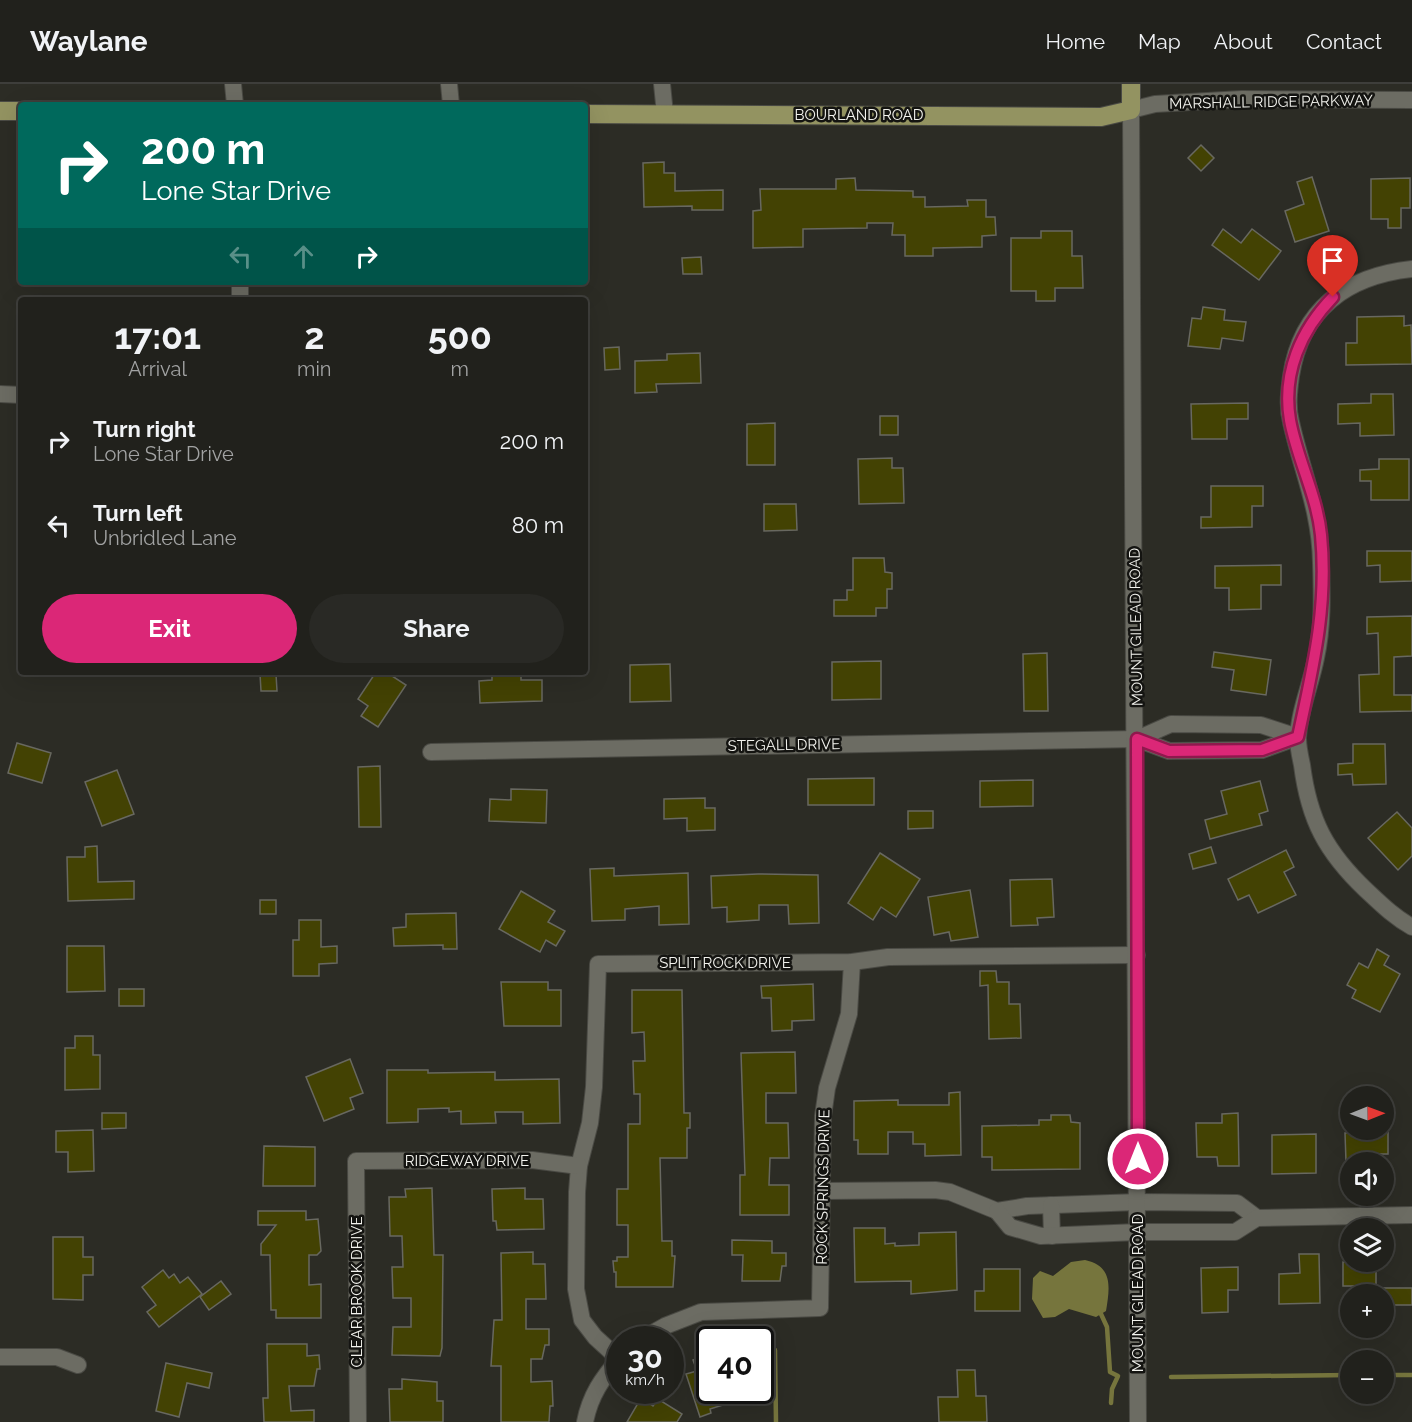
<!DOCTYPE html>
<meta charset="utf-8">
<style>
body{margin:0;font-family:Raleway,sans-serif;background:#292925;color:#f1f3f6;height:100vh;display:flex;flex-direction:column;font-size:22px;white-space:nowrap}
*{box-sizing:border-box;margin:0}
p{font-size:20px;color:#a2a3a3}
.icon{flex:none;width:33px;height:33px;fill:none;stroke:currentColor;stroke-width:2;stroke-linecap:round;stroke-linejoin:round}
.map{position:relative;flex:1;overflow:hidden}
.sheet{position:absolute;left:18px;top:213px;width:570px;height:378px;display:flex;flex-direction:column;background:#21211c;border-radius:6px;box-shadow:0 6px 24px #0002,0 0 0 2px #3e3e3b}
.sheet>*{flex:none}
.top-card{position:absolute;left:18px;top:18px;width:570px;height:183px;border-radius:6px;box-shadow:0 6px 24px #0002,0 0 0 2px #3e3e3b;background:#00695c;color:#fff;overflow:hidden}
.needle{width:39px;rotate:89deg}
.buttons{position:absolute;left:1340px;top:1002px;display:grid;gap:12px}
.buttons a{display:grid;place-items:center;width:54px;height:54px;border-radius:50%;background:#21211c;box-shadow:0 6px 24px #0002,0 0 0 2px #3e3e3b;font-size:30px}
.speed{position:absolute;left:606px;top:1242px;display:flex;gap:12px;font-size:30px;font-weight:700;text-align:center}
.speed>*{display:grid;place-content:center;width:78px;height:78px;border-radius:50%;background:#21211c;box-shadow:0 6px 24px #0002,0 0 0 2px #3e3e3b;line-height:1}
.speed small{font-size:15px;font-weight:400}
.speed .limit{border:3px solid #111;border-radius:9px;background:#fff;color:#111}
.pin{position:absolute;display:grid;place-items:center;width:51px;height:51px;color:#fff;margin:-62px -26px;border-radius:50% 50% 50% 0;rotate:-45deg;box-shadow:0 0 6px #0007}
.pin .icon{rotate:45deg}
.me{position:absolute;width:66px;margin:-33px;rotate:0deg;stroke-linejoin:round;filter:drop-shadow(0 0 4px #0008)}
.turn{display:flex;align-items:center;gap:21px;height:126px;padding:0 24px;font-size:27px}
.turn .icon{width:78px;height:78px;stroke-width:2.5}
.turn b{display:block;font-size:42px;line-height:51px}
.lanes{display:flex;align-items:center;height:57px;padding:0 24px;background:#0003;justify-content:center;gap:30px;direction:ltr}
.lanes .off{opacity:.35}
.eta{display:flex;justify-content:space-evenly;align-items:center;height:102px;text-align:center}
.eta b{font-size:36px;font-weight:700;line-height:42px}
.primary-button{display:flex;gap:12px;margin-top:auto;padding:12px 24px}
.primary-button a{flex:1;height:69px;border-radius:36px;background:#db2777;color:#fff;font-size:24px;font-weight:700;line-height:69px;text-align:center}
.primary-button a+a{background:#292925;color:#f1f3f6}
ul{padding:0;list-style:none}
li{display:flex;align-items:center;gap:18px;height:84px;padding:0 24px}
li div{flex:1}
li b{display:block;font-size:22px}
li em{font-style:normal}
header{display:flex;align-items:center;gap:36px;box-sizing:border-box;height:84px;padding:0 30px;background:#21211c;border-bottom:2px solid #3e3e3b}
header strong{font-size:28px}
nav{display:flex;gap:33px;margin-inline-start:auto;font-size:21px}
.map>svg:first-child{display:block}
.water{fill:#76753d}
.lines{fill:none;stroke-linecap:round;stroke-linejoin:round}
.stream{stroke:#76753d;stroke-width:4.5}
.building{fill:#434203;stroke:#686860;stroke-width:1.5}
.minor-casing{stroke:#4a4a44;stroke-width:18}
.major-casing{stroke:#4a4a44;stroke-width:20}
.minor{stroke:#6c6c63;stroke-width:16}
.major{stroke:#939361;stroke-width:18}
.route-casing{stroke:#8e194d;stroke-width:15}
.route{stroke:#db2777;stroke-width:10}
.labels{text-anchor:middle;stroke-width:5;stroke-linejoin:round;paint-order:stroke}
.street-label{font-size:15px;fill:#f3f3ee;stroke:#141411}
</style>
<header>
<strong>Waylane</strong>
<nav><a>Home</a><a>Map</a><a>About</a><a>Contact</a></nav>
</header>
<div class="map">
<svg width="1412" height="1338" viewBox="0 0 1412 1338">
<rect width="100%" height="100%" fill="#2c2c25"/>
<!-- water -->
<path class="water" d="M1085 1176C1113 1182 1110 1203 1106 1227L1096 1233 1069 1225 1055 1233 1043 1234 1032 1215 1033 1194 1040 1187 1053 1192 1071 1178Z"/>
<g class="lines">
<!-- stream -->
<g class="stream">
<path d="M1101 1230 1107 1243 1110 1288 1118 1292 1112 1305 1111 1319"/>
<path d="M775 1266 776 1338"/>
<path d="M1383 1291H1412"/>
<path d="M1171 1293 1350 1291"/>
</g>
</g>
<!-- building -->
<g class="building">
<path d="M1201 61 1214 74 1201 87 1188 74Z"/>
<path d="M664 78V89H675V107L723 106V126H692V122L644 123 643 79Z"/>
<path d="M1312 93 1329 147 1295 158 1285 127 1304 120 1297 98Z"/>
<path d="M855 94 856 106 913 107V113H925V123L968 122 967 116H986V133H995L996 151 982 152V163L933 164V172H905V151H892L893 139H867V144L803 145V163L753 164V127L761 126 760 105H836V95Z"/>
<path d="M1410 94V124H1401V144H1388V135H1371V95Z"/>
<path d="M1223 145 1241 159 1252 145 1281 167 1259 196 1212 161Z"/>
<path d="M1041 147H1072V172H1082L1083 204H1055V217H1036V207H1011V154H1041Z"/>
<path d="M701 173 702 190H683L682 174Z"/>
<path d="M1203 223 1225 226 1224 236 1246 238 1243 257 1222 254 1220 265 1188 262 1192 234 1201 235Z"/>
<path d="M1404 232V242L1411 241 1412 280 1346 281V259H1357V233Z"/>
<path d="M619 263 620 285 605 286 604 264Z"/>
<path d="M700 269 701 299 656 300 657 308 635 309V277L667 276V270Z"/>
<path d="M1371 310H1393L1394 351 1360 352V339L1338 340V320L1371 319Z"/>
<path d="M1248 319V335H1227V355H1192L1191 320Z"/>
<rect x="880" y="332" width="18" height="19"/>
<path d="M775 339V381H747V340Z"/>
<path d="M892 374V384H903L904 419 859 420 858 375Z"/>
<path d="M1379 375H1409V416H1371V397H1360V386L1379 385Z"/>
<path d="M1211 402H1263V422H1252V443L1201 444V433H1211Z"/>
<path d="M764 420H796L797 446 764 447Z"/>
<path d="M1367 467H1412V497L1380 498V481L1367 482Z"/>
<path d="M853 474H884L885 488 892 489V505H887V524H876V532H834V516H847V506H853Z"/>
<path d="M1281 481V501H1261V525L1229 526V504H1215V482Z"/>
<path d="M1412 532V572L1394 573V611H1412V627L1360 628 1359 591 1379 590 1378 549 1367 550V533Z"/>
<path d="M1214 568 1271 576 1266 611 1231 606 1234 586 1212 583Z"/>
<path d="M1047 569 1048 627H1024L1023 570Z"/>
<path d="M881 577V615L832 616V578Z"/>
<path d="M670 580 671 617 630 618V581Z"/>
<path d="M376 588H386L406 601 378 643 361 632 368 622 358 615Z"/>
<path d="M492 588H521V596H542V617L480 619 479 597 492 596Z"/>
<path d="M260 590H276L277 607H261Z"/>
<path d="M17 659 51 669 42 699 8 689Z"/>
<path d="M1353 660H1385L1386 700 1353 701 1352 690 1338 691V680L1353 679Z"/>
<path d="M380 682 381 743H359L358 683Z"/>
<path d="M117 686 134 730 102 742 85 698Z"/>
<path d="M874 694V721H808V695Z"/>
<path d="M1033 696V722L980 723V697Z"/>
<path d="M1260 697 1268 727 1259 730 1262 741 1210 755 1205 736 1227 730 1221 707Z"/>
<path d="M511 705 547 706 546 739 489 737 490 715 511 716Z"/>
<path d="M705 714V724H715V746L687 747V734L664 735V715Z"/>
<path d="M908 727H933V744L908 745Z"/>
<path d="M1397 728 1412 744V772L1398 786 1368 754Z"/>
<path d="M97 762 98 798 134 797V815L68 817 67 773H85V763Z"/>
<path d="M1211 763 1216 779 1193 785 1189 770Z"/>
<path d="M1286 766 1294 783 1284 788 1296 811 1258 829 1249 811 1238 816 1228 795Z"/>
<path d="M880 769 920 795 896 833 881 823 873 836 848 819Z"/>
<path d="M614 784V792L688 789 689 840 659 841V822L625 825V836L592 837 590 785Z"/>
<path d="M758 790 818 791 819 839 789 840 788 821H759V836L727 838V823L712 824 711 792Z"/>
<path d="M1052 795 1054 833 1037 834 1038 841 1011 842 1010 796Z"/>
<path d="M970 806 978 853 951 857 949 848 934 851 928 813Z"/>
<path d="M521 807 555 827 548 838 565 847 556 862 546 856 540 868 499 845Z"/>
<rect x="260" y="816" width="16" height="14"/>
<path d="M456 829 457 865H443V861L394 862 393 844 406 843V830Z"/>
<path d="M299 836H321V863L337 862V879L319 880V892H293V856H299Z"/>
<path d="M67 862H104L105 907 67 908Z"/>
<path d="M1377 865 1389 872 1384 881 1400 890 1380 928 1352 914 1356 906 1347 901 1359 879 1368 884Z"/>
<path d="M980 887H996L997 898H1009V920H1020L1021 954 989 955 988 901 980 902Z"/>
<path d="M501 898H548V906H561V942H504Z"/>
<path d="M813 900 814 936 792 937V946L772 947 771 914H762L761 902Z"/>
<rect x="119" y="905" width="25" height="17"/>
<path d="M632 906H682L684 1029H690V1044H687V1074H660L662 1157H672V1172H675L673 1203H616V1188H614L613 1177H617V1173H628V1141H617V1105H628V1040H640V1010H634L633 977H645L644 948 632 949Z"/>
<path d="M75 952H93V971H100V1005L65 1006V964H75Z"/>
<path d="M795 968 796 1009H766V1039H788L789 1074H770L769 1101H789V1131H740V1091H745L741 969Z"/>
<path d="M350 975 363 1009 350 1014 354 1025 324 1037 306 993Z"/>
<path d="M387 986H428V989L495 988V996L559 995 560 1039 523 1040V1028H495L496 1039 461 1040V1027L449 1028V1024L418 1025V1038L387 1039Z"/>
<path d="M960 1008 961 1071 925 1072V1060H913V1048H888V1070H858V1056H854V1017L898 1016V1021H949V1009Z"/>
<path d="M102 1029H126V1044L102 1045Z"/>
<path d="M1238 1029 1239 1082H1218L1217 1073H1197L1196 1039H1222V1030Z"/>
<path d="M1051 1031H1070L1071 1038 1080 1039V1085L992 1086V1073H982V1042L1039 1041V1036H1051Z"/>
<path d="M93 1046 94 1087 68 1088V1068H56V1047Z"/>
<path d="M1388 1048V1070H1377V1078H1346L1345 1049Z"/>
<path d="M1316 1050V1089L1272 1090V1051Z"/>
<path d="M264 1062 315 1063V1102H263Z"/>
<path d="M432 1104 434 1171H443L442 1264 440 1272 392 1271 393 1243H411V1214H393L392 1183H403L402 1152H390L389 1113H406L405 1105Z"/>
<path d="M525 1104V1115H543L544 1145 497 1146 496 1137H493L492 1105Z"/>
<path d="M258 1127H306V1136L318 1135 321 1167 317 1171H309V1201L321 1200V1234H276V1226H271L270 1171H261V1160L276 1141H258Z"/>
<path d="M854 1144H885V1160L895 1159V1162L919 1161V1149L956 1148 957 1206 911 1210V1197L855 1198Z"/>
<path d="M53 1153H83V1173H93V1191H83V1216L53 1215Z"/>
<path d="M732 1156 772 1157V1169H786V1182H782L780 1197H742L743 1171H732Z"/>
<path d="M533 1168V1180H545L546 1215H526V1245H549V1261H545L542 1275H531V1298L552 1297 553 1322H550L549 1338H501V1282H491L494 1236H502L501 1169Z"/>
<path d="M1299 1170H1319L1320 1219 1279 1220V1190L1300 1189Z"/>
<rect x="1343" y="1178" width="33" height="24"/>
<path d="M1238 1183V1206H1228V1228L1202 1229 1201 1184Z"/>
<path d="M984 1185H1020V1227H975V1207H984Z"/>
<path d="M163 1186 169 1194 174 1190 180 1199 188 1193 202 1210 159 1243 147 1228 156 1221 142 1203Z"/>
<path d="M221 1197 231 1210 209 1226 200 1213Z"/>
<rect x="1383" y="1204" width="29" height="17"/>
<path d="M267 1260H307V1272L319 1271 320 1285H317L314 1302H289L291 1327 314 1326V1338H264L263 1314H268Z"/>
<path d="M710 1270V1306H736L739 1316 710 1325 711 1329 700 1333 686 1290 697 1287 693 1276Z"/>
<path d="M166 1279 212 1289 209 1304 187 1299 179 1333 156 1327Z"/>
<path d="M957 1286H975L976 1312H986L987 1338H939L938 1313H958Z"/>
<path d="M402 1295 437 1298V1317H443V1338H390L389 1305H402Z"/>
<path d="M641 1314 653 1322 658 1315 682 1330 677 1338H627Z"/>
</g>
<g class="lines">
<!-- minor casing -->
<g class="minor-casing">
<g id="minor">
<path d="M233 0 235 21"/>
<path d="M449 0 451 21"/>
<path d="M662 0 665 30"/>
<path d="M1412 185C1347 192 1301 225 1291 292 1289 307 1287 323 1291 338 1302 388 1320 425 1321 479 1322 511 1323 542 1316 574 1311 600 1299 627 1298 654 1298 662 1300 672 1302 681 1309 736 1326 768 1366 806 1381 820 1394 833 1412 843"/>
<path d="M240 198V216"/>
<path d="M0 310 21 311"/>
<path d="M1137 655 1171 640 1261 641 1298 653"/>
<path d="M431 668 1137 655 1169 667 1262 666 1298 653"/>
<path d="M823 1107 935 1106 950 1108 997 1127 1027 1122 1138 1118 1237 1119 1257 1134"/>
<path d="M1051 1121 1052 1152"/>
<path d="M997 1127 1010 1143 1041 1152 1138 1148H1235L1257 1134 1412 1131"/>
<path d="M640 1256 665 1242 701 1228 820 1224 823 1032 827 1004 849 930 852 878"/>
<path d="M0 1273H57L78 1281"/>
<path d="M619 1275 595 1253 582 1236 576 1205 577 1108 579 1082 590 1039 594 1003 598 880 852 878 888 873 1137 871"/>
<path d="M358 1338 356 1077 532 1076 579 1082"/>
<path d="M585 1338C590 1312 602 1294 620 1274"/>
<path d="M1138 1338 1131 26 1155 20 1242 15 1412 16"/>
</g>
</g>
<!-- major casing -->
<g class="major-casing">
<g id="major">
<path d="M0 27H21"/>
<path d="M585 30 1101 33 1131 26V0"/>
</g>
</g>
<!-- minor -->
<use href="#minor" class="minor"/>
<!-- major -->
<use href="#major" class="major"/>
</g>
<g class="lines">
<!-- route casing -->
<g class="route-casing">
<path id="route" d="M1138 1075 1137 655 1169 667 1262 666 1298 653C1313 583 1328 523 1321 451 1317 411 1297 375 1290 336 1282 289 1301 246 1333 213"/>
</g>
<!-- route -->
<use href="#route" class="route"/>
</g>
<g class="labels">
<!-- street labels -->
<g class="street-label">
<text transform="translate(1271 18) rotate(-1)" y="5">MARSHALL RIDGE PARKWAY</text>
<text x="859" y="36">BOURLAND ROAD</text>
<text transform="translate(1136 543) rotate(-91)" y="5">MOUNT GILEAD ROAD</text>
<text transform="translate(784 661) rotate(-1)" y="5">STEGALL DRIVE</text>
<text x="725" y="884">SPLIT ROCK DRIVE</text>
<text x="467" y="1082">RIDGEWAY DRIVE</text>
<text transform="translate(823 1103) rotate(-89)" y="5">ROCK SPRINGS DRIVE</text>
<text transform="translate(357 1208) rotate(-90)" y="5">CLEAR BROOK DRIVE</text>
<text transform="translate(1138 1209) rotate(-90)" y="5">MOUNT GILEAD ROAD</text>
</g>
</g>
</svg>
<div class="buttons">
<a><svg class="needle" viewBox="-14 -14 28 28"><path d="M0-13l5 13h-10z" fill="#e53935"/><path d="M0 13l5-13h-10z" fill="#a2a3a3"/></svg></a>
<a><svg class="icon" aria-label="sound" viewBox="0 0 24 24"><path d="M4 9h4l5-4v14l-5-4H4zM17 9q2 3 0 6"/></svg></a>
<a><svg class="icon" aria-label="layers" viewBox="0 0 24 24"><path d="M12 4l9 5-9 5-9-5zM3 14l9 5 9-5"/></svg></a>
<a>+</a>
<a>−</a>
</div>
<div class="speed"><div>30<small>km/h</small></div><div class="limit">40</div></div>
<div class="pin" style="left:1333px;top:213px;background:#d93025"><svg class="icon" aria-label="arrive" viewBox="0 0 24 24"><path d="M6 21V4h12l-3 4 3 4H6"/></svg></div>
<svg class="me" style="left:1138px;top:1075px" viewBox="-20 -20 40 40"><circle r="17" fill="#db2777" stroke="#fff" stroke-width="3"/><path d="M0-11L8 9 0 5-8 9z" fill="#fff"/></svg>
<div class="top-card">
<div class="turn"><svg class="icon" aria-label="right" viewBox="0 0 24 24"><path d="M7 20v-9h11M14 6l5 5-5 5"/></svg><div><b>200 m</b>Lone Star Drive</div></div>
<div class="lanes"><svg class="icon off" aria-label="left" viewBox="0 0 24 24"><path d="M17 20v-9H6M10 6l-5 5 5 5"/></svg><svg class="icon off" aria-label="ahead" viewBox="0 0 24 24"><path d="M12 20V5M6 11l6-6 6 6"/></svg><svg class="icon" aria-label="right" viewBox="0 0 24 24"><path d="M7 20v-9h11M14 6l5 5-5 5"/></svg></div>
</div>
<section class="sheet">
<div class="eta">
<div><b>17:01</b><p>Arrival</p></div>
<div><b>2</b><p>min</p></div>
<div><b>500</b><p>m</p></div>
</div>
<ul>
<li><svg class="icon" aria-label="right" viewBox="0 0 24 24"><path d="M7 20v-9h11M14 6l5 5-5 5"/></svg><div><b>Turn right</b><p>Lone Star Drive</p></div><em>200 m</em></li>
<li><svg class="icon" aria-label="left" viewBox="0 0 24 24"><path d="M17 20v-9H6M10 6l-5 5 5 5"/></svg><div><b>Turn left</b><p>Unbridled Lane</p></div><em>80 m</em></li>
</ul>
<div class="primary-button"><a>Exit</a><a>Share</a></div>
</section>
</div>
